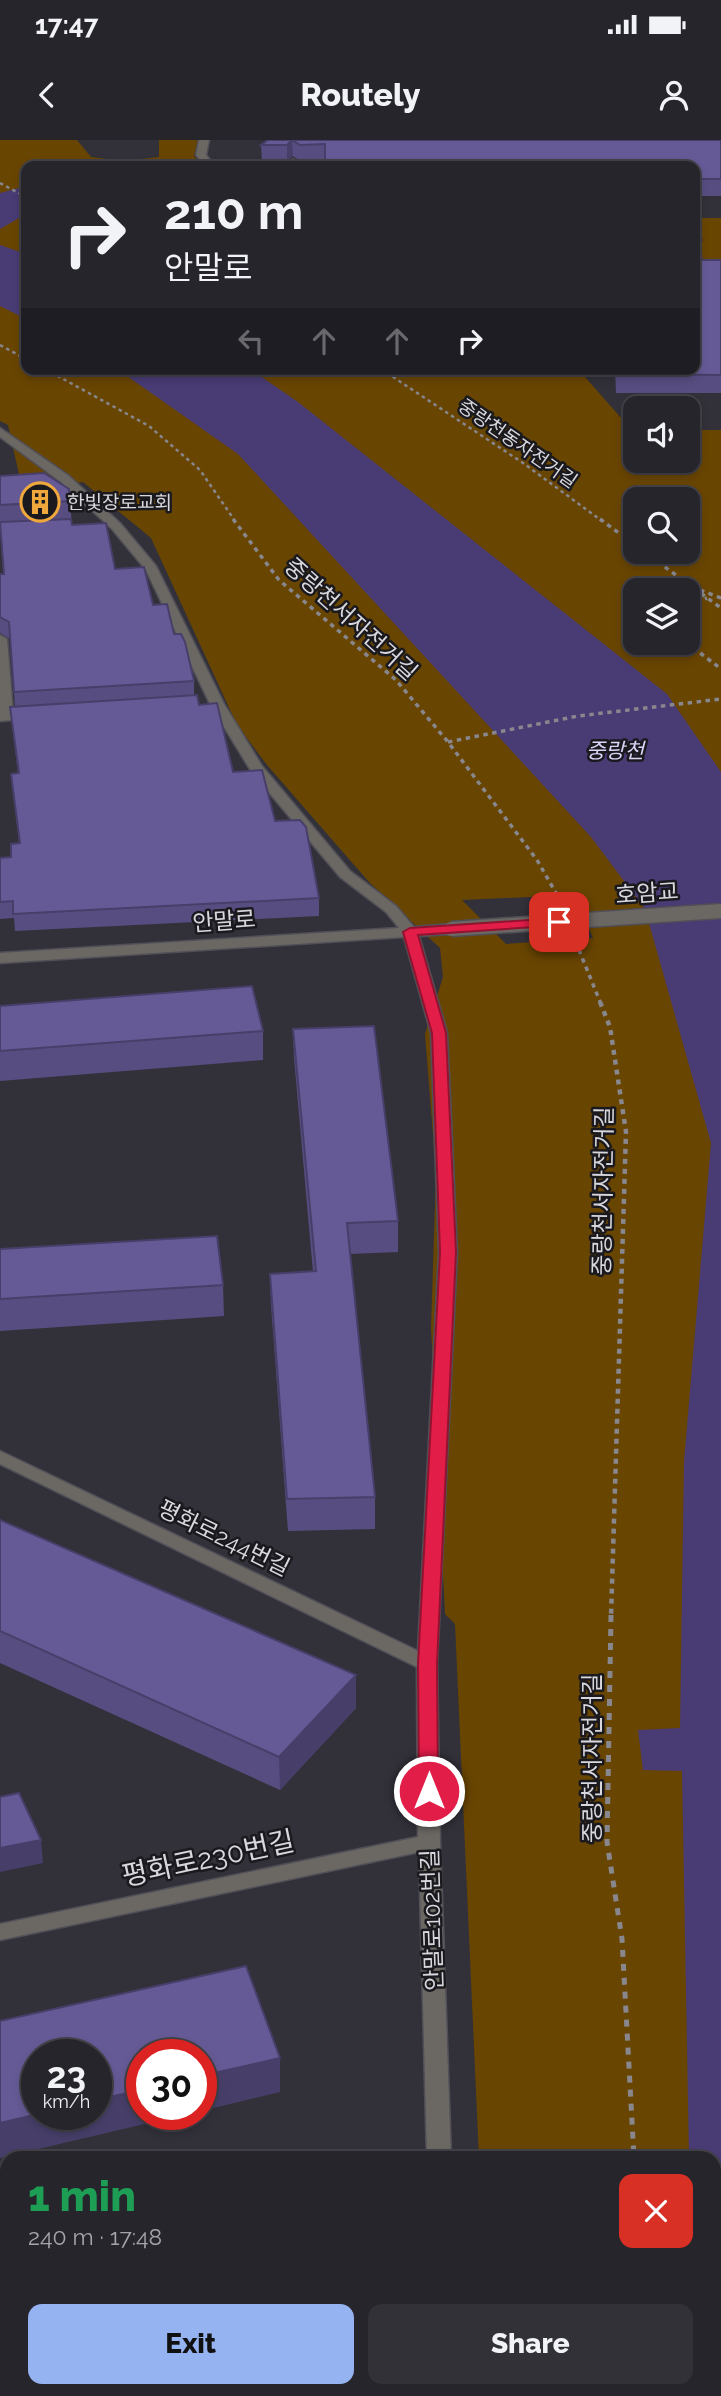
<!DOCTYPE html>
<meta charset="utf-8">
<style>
body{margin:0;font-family:Raleway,"Noto Sans KR",sans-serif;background:#323138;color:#f1f3f6;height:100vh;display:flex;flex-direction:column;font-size:26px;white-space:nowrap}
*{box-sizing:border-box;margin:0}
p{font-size:23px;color:#a4a5a9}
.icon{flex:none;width:38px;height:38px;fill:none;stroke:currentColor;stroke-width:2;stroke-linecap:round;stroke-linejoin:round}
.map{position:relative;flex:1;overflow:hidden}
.side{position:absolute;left:0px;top:2011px;width:721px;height:247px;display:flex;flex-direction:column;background:#26252c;border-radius:21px 21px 0 0;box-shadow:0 4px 10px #0003,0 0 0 2px #424248}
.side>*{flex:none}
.guide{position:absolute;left:21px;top:21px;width:679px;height:214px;border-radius:14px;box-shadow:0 4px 10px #0003,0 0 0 2px #424248;background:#26252c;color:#f1f3f6;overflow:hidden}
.tools{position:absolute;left:623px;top:256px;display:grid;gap:14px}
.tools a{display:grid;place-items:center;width:77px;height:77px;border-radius:14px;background:#26252c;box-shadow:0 4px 10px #0003,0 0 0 2px #424248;font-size:35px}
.speed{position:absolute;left:21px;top:1899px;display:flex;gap:14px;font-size:35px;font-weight:700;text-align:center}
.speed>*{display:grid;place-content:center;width:91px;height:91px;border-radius:50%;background:#26252c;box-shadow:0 4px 10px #0003,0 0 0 2px #424248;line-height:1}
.speed small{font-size:18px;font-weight:400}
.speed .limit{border:10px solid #d22;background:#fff;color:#111}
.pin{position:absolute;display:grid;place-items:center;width:60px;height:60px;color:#fff;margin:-30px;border-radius:14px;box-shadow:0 4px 10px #0006}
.me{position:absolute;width:77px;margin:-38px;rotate:0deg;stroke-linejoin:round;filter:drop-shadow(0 0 5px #0008)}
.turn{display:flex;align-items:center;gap:24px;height:147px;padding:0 28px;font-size:32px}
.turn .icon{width:91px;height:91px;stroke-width:2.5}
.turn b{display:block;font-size:49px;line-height:60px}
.lanes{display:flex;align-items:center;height:66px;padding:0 28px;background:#0003;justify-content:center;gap:35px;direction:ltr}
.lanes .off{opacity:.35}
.round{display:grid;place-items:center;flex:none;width:74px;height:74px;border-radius:14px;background:#323138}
.head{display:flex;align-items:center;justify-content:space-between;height:119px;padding:0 28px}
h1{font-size:42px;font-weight:800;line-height:52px;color:#1e9e55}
.primary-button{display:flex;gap:14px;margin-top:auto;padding:14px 28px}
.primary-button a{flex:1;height:80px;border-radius:14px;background:#95b2f1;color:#111;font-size:28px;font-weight:800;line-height:80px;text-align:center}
.primary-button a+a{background:#323138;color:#f1f3f6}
.status{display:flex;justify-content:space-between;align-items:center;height:49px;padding:0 35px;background:#26252c;direction:ltr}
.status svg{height:19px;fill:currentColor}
header{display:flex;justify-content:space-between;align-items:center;height:91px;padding:0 28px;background:#26252c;font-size:32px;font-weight:800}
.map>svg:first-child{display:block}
.green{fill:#694502;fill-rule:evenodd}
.water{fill:#493b74}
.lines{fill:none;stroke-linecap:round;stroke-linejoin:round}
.minor-casing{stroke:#504f57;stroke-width:3}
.path-far3{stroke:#88878e;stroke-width:2.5;stroke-dasharray:3.5 3.5;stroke-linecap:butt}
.path-far2{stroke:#88878e;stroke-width:3.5;stroke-dasharray:4.5 4.5;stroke-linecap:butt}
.path-far1{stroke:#88878e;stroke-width:4.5;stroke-dasharray:5 5;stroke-linecap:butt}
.path{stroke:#88878e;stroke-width:5;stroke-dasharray:7 7;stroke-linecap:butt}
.minor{fill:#6b6763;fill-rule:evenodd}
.minor-bridge-casing{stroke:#504f57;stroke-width:17;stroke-linecap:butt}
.minor-bridge{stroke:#6b6763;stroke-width:14}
.wall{fill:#584d81}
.shaded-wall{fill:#473f69}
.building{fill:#665a96;stroke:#473f69;stroke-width:2}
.route{fill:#e11d48;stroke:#92132f;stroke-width:2}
.labels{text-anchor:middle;stroke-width:5;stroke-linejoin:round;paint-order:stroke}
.far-street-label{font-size:19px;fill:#d8d7dd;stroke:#1a191e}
.far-poi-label{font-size:19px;fill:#d8d7dd;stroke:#1a191e;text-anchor:start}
.far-water-label{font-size:21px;font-style:italic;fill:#dad4f8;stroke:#1a191e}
.street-label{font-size:23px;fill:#d8d7dd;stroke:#1a191e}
.near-street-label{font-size:28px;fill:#d8d7dd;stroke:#1a191e}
</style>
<div class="status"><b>17:47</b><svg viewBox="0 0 49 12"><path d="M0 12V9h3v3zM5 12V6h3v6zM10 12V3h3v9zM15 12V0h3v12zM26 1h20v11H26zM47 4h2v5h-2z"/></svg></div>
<header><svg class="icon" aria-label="back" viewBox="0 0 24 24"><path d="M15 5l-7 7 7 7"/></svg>Routely<svg class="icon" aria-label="person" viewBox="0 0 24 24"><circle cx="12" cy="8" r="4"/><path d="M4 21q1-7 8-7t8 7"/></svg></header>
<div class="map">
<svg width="721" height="2256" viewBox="0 0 721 2256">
<rect width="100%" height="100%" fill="#32313a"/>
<!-- green -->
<g class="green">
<path d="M0 0H77L91 17 123 21 159 17V0H198L194 16 202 26H26V229H578L622 279 635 283V320H688V290H721V2256H490V2250H714V2018H479L455 1484 445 1474 431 1188 436 1033 425 894 443 837 440 808 369 742 267 625 237 585 151 398 83 342 23 352 8 285 0 281ZM635 359H688V411H635ZM635 450H688V502H635ZM574 755 593 798 506 804 462 760Z"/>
<path d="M697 78H721V133L695 134V102L703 101Z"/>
</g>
<!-- water -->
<g class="water">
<path d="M26 46V74L0 89V53Z"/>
<path d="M0 105 26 114V179L0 166Z"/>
<path d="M117 229H250L298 262 667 554 721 632V2256H699V2251L714 2250V2018H689L682 1631 643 1630 638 1590 680 1588 684 1322 711 1003 645 769 591 697 238 314Z"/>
</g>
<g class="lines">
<!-- minor casing -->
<g class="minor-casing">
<g id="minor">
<path d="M199 0H209L206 15 215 26H205L196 15Z"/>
<path d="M293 19 298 22 296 26H286Z"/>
<path d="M0 288 69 336 120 383 156 426 224 564 262 626 350 731 396 766 414 787 451 784 459 789 451 794 419 796 447 893 457 1112 437 1524 440 1702 451 2018H427L419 1712 0 1800V1784L418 1697 417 1527 0 1324V1311L418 1511 439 1112 431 893 404 797 0 823V813L399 788 386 772 340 737 251 631 210 564 146 430 112 389 61 342 0 297Z"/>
<path d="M0 495 7 499 13 572 35 571 42 575 40 578 0 581Z"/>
<rect x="434" y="2250" width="26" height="6"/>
</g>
</g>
<!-- path-far3 -->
<g class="path-far3">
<path d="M0 43 26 57"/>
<path d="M0 205 26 219"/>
<path d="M45 229 149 286 200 330 235 381"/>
<path d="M381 229 523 323 602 381"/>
</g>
<!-- path-far2 -->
<g class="path-far2">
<path d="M233 379 279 440 396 540 448 602 537 720 556 753"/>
<path d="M600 379 635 405"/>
<path d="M643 411 721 468"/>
<path d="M700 450 721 458"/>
<path d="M688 465 707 458"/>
<path d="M686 502 721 529"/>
<path d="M448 602 578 576 721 559"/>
<path d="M579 810 601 864"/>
</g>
<!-- path-far1 -->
<path class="path-far1" d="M600 862 610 887 626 992 611 1477"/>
<!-- path -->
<g class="path">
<path d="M611 1475 607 1702 622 1799 634 2018"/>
<path d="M652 2250 653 2256"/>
</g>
<!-- minor -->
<use href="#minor" class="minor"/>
<!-- minor-bridge casing -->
<g class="minor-bridge-casing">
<path id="minor-bridge" d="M451 789 721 771"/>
</g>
<!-- minor-bridge -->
<use href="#minor-bridge" class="minor-bridge"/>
</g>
<!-- wall -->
<g class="wall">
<path d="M268 0H721V56H695V26L300 21 293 16 287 21H262L261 5Z"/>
<path d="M702 120H721V253H616L615 229H695Z"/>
<path d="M0 336 69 349 72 385 153 465 174 494 194 541V556L233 632 275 681 319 758V776L15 791 14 778 0 779V718L11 717 19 703 11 634 18 633 10 567 15 566 10 499 0 493V434H4L0 383Z"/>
<path d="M0 866 263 891V920L0 941Z"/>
<path d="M293 889 398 1081V1112L350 1114 375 1357V1389L288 1391 271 1165 270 1134 313 1132 294 918Z"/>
<path d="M0 1109 223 1145 224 1176 0 1191Z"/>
<path d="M0 1380 356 1535V1568L280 1650 0 1523Z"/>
</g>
<!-- shaded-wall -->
<g class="shaded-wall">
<path d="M292 0 293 16 287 21V5Z"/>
<path d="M356 1535V1568L280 1650 279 1617Z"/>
<path d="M41 1700 43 1723 0 1732V1708Z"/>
<path d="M280 1918V1952L201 1971V1936Z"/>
<path d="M142 1950V1974H187L0 2018V1983L38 1974H96V1960Z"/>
</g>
<!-- building -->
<g class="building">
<path d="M268 0H292L287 5H261Z"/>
<path d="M292 0H721V39H695V26H325V4L300 5Z"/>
<path d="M695 74 702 120H721V235L617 234V229H695Z"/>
<path d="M44 333 69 349 70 361 0 365V336Z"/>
<path d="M71 379 72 385 106 383 115 429 144 427 153 465 167 464 174 494H181L185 502 194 541 14 552 9 482 0 477V434H4L0 382Z"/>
<path d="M197 555 199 565 217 563 233 632 262 630 275 681 300 680 306 687 319 758 13 774V761L0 762V718L11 717V704L20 703 11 634 19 633 10 567Z"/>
<path d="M252 846 263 891 0 911V866Z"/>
<path d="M374 886 398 1081 347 1083 375 1357 287 1359 270 1134 316 1131 293 889Z"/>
<path d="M217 1096 223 1145 0 1159V1109Z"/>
<path d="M0 1380 356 1535 279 1617 0 1491Z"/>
<path d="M19 1653 41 1700 0 1708V1657Z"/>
<path d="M246 1826 280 1918 201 1936V1914H142V1950L96 1960V1914H37L38 1974 0 1983V1881Z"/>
<path d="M135 2250H381L383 2256H114Z"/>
</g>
<!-- route -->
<path class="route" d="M559 778 566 782 564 785 418 795 446 893 456 1112 437 1524 438 1651 429 1658 419 1651 418 1524 440 1112 432 893 403 792 410 788Z"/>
<!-- icons -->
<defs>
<g id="building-ring" transform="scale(2.0125)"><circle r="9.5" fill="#1a191e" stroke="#eea83c" stroke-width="1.5"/><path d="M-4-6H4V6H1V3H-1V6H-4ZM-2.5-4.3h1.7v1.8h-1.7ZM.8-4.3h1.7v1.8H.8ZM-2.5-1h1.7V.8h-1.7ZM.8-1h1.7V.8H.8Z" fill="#eea83c"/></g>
</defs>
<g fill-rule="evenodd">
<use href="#building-ring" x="40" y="362"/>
</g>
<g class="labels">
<!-- far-street labels -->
<g class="far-street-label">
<text transform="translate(518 303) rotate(35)" y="7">중랑천동자전거길</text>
</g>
<!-- far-poi labels -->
<g class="far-poi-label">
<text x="67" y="369">한빛장로교회</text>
</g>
<!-- far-water labels -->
<g class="far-water-label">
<text x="615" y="618">중랑천</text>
</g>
<!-- street labels -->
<g class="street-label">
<text transform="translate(351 479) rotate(42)" y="8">중랑천서자전거길</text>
<text transform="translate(647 753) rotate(-4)" y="8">호암교</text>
<text transform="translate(224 781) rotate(-4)" y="8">안말로</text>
<text transform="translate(603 1051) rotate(-89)" y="8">중랑천서자전거길</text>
<text transform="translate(224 1398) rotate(26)" y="8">평화로244번길</text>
<text transform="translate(592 1618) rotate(-90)" y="8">중랑천서자전거길</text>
<text transform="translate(432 1780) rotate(-92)" y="8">안말로102번길</text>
</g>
<!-- near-street labels -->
<g class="near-street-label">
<text transform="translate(208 1718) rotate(-12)" y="10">평화로230번길</text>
</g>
</g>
</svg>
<div class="tools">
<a><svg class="icon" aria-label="sound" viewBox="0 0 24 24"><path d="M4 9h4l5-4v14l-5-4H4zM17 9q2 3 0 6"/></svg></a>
<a><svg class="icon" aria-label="search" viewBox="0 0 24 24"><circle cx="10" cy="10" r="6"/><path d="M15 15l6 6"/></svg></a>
<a><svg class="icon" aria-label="layers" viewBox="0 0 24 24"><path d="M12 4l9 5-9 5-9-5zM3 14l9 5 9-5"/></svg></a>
</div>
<div class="speed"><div>23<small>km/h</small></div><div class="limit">30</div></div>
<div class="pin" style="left:559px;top:782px;background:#d93025"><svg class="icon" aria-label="arrive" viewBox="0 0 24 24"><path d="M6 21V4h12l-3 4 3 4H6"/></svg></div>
<svg class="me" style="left:429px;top:1651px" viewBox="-20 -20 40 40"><circle r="17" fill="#e11d48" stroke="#fff" stroke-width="3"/><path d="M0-11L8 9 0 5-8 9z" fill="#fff"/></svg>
<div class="guide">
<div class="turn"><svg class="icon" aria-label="right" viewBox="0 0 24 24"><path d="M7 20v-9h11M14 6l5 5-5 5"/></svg><div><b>210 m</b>안말로</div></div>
<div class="lanes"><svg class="icon off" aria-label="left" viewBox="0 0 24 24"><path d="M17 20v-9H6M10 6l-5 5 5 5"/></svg><svg class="icon off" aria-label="ahead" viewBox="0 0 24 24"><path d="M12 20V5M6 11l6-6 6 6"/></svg><svg class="icon off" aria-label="ahead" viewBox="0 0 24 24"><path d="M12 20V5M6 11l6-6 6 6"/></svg><svg class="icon" aria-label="right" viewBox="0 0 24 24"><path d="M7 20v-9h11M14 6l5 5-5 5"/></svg></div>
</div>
<section class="side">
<div class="head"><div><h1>1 min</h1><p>240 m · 17:48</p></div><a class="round" style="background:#d93025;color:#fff"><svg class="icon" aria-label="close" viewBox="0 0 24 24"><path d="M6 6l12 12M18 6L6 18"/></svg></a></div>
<div class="primary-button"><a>Exit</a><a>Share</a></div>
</section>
</div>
